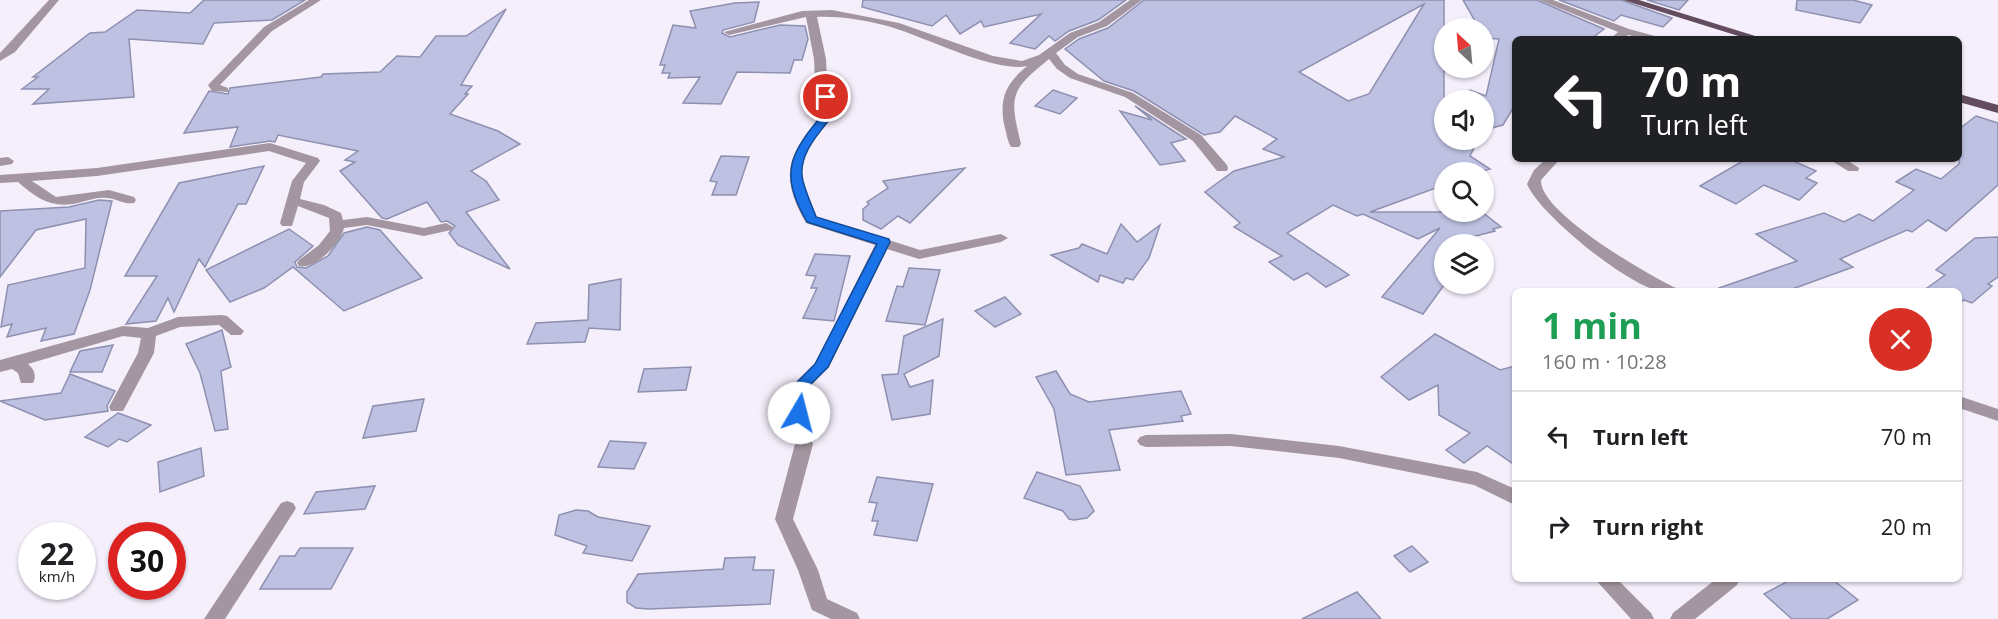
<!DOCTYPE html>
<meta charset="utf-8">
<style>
body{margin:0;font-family:"Open Sans",sans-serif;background:#f6f6f6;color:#202124;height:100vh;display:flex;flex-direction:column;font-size:22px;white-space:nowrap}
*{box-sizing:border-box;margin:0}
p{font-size:20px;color:#757577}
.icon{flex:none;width:33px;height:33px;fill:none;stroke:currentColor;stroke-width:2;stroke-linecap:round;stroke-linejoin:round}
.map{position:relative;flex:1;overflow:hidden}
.panel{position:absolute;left:1512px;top:288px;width:450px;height:294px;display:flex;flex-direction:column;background:#fff;border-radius:9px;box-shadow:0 2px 4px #0004}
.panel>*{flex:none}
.guide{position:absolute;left:1512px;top:36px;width:450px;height:126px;border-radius:9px;box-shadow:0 2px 4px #0004;background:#202124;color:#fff;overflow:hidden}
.needle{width:39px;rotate:334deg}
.fabs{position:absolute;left:1434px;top:18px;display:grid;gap:12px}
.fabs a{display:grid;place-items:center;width:60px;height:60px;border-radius:50%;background:#fff;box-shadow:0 2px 4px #0004;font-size:30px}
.speed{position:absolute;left:18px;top:522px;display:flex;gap:12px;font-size:30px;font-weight:700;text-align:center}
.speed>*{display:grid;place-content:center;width:78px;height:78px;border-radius:50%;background:#fff;box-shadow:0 2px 4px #0004;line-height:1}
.speed small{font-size:15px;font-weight:400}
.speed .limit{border:9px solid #d22;background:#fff;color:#111}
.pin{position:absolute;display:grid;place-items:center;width:51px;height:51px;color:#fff;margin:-26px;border:3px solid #fff;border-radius:50%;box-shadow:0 2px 6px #0007}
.me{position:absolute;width:66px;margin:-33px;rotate:8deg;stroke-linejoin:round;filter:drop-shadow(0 0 4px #0008)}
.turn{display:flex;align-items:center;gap:21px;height:126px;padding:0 30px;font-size:27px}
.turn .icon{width:78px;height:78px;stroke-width:2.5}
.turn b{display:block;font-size:42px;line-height:51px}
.round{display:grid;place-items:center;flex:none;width:63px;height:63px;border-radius:32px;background:#f6f6f6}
.headline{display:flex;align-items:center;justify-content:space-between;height:102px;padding:0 30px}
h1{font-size:36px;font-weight:700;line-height:45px;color:#1e9e55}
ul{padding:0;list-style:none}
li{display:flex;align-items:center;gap:18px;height:90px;padding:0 30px;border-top:2px solid #e0e0e0}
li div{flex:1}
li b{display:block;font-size:22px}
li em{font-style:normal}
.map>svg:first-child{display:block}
.building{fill:#bec1e2;stroke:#8e90b0;stroke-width:1.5;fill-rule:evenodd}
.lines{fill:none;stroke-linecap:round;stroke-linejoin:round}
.minor{fill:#a396a0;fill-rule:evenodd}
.major{fill:#624c5d;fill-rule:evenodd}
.route{fill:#1a73e8;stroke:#114b97;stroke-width:1.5}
</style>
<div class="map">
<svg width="1998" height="619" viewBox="0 0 1998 619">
<rect width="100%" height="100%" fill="#f5effc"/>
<!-- building -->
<g class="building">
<path d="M204 0H305L272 20 214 23 203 44 129 39 134 97 33 104 49 89H22L38 77H33L90 33 105 32 137 10 190 13Z"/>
<path d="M863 0H1126L1098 20 1069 31 1055 41 1049 36 1035 49 1010 43 1041 14 984 27 981 21 960 34 946 15 932 26 862 7Z"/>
<path d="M1144 0H1444V140H1478L1470 156 1490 169 1480 172H1444V185L1370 212H1482L1501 227 1493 229 1495 231 1444 244V285L1423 314 1382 297 1440 228 1418 239 1363 214 1357 216 1333 205 1287 233 1349 275 1326 287 1307 273 1294 280 1269 262 1282 256 1234 227 1240 223 1205 192 1234 171 1284 157 1263 149 1277 139 1235 116 1220 132 1204 135 1134 91 1104 81 1065 49 1079 39 1108 28ZM1424 4 1369 94 1348 101 1299 72Z"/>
<path d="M1463 0H1537L1604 29 1591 39H1515V105L1503 125 1484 130V100H1459L1470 90 1486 96 1499 39 1485 38 1484 28H1479Z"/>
<path d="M1559 0H1621L1672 18 1663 27 1621 15 1614 21Z"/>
<path d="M1647 0H1688L1679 10Z"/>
<path d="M1797 0H1853L1872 5 1860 23 1796 10Z"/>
<path d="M759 2 754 22 723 30 722 33 730 37 780 25 805 26 808 39 802 60H794L790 73 737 72 721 104 683 103 700 77 668 78 670 73H662L665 65H660L673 25 696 28 690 11 735 3Z"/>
<path d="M506 9 461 85 472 86 465 94H468L450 114 498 131 520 144 471 171 486 181 499 200 466 212 510 269 458 245 449 233 455 226 447 221 441 222 427 202 387 219 382 218 340 171 355 162 345 160 358 151 278 135 275 142 270 141 230 147 238 127 184 133 209 91 228 94 230 88 321 77 323 74 380 72 397 56 420 57 436 36H466Z"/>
<path d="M1053 90 1077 98 1060 114 1035 106Z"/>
<path d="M1135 106 1186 139 1171 143 1185 161 1160 165 1120 111 1152 120Z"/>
<path d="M1976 116 1998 123V185L1946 231 1928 220 1912 232 1907 230 1840 259 1853 267 1787 291H1720L1719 288 1797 261 1756 234 1824 213 1844 222 1859 214 1873 221 1914 190 1896 182 1916 169 1941 179 1959 164V129Z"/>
<path d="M721 156 749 157 736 195H712L717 182 710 181Z"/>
<path d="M1746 159H1789L1816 171 1806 178 1817 183 1799 200 1764 185 1736 204 1700 186Z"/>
<path d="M264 166 246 204H238L205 267 199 259 174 312 168 298 156 321 126 324 157 276H125L179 183Z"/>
<path d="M965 168 910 223 898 216 881 229 863 220V209L869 204 867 202 888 188 883 181Z"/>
<path d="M99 200 112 201 90 290 74 334 41 341 46 328 7 337 12 324 1 327 8 285 85 268 86 219 36 230 0 277V211L69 207Z"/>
<path d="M1121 224 1137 242 1160 225 1149 258 1133 280 1126 278 1123 283 1100 275 1098 282 1051 255 1079 248 1082 244 1107 254Z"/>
<path d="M367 227 380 230 422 278 344 311 293 267 264 288 230 302 206 270 289 229 313 246 295 262 297 267 306 268 328 256 344 233Z"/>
<path d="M1998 237V277L1988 284 1992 286 1972 303 1964 300 1959 304V291H1923L1945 275 1936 270 1975 238Z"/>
<path d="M815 254 850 256 834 321 803 318 817 288H811L816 276 806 275Z"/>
<path d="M909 268 940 270 925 325 886 321 897 286 903 287Z"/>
<path d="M621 279 620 330 589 328 585 342 527 344 536 323 588 320 589 285Z"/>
<path d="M1005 297 1021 314 995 327 975 311Z"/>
<path d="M943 319 939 356 904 374 910 387 933 380 930 414 892 420 882 375 898 374 904 336Z"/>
<path d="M222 330 231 367 221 371 228 429 215 431 200 373 186 344Z"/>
<path d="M1435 334 1500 370 1515 366V465L1487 446 1464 463 1446 450 1470 433 1439 415 1438 385 1409 400 1381 377Z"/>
<path d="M113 345 102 372H70L80 351Z"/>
<path d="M691 367 686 390 638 392 644 369Z"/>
<path d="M1056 371 1070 394 1089 402 1181 391 1191 414 1181 416 1183 421 1109 430 1120 470 1066 475 1054 409 1036 377Z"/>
<path d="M70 374 115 391 107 406 108 411 45 420 0 401 61 393Z"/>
<path d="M424 399 416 431 363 438 373 406Z"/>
<path d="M118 413 151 425 127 442 119 439 108 447 85 437Z"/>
<path d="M610 441 646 443 634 469 598 467Z"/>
<path d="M201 448 204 476 160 492 158 462Z"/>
<path d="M1037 472 1080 486 1094 511 1087 518 1074 520 1069 519 1063 511 1024 498Z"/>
<path d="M877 477 933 484 917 541 874 535 878 521H872L877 503 869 502Z"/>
<path d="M375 486 365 509 304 514 316 492Z"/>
<path d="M576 510 588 511 598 517 650 526 632 561 583 553 587 546 555 535 559 515Z"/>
<path d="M1412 546 1428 562 1410 572 1394 556Z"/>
<path d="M300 548H353L331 589H260L280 556H295Z"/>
<path d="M755 557 753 570H774L770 604 649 609 636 608 627 602V592L638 574 723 569 725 558Z"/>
<path d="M1792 579H1832L1858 600 1827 619H1792L1764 594Z"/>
<path d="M1357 592 1381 619H1302Z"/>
</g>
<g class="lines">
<!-- minor -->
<g class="minor">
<path d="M49 0H59L15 52 0 61V53Z"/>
<path d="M309 0H321L272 31 220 85 228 88V92L212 91 208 85 210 83 264 27Z"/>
<path d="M1130 0H1142L1107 26 1078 37 1056 53 1065 65 1078 74 1133 93 1201 135 1227 165 1228 168 1227 171H1217L1193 141 1125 97 1070 78 1057 69 1049 59C1010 91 1009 95 1021 144L1019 147H1011C1007 140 1006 131 1004 124 999 97 1007 83 1027 66 995 73 927 38 894 28 870 21 842 16 817 17L826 59 827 83 838 110C823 131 797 152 803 181 805 194 813 205 817 217L920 250 1001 234 1008 238 1001 242 919 259 887 249 829 367 811 385 804 427 813 444 793 519 818 570 827 599 857 613 860 619H831L812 610 798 570 775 519 795 444 788 427 795 383 815 364 875 245 806 223C776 171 791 151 826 110L815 83 814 59 806 17 729 35 724 32 802 11 832 10 899 23 993 56 1022 61 1039 55 1070 33 1099 22Z"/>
<path d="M1539 0H1553L1629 29 1666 39H1647L1628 35 1622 39H1610L1618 32Z"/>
<path d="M270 143 318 158 320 161 304 182 300 199 324 205 341 213 343 220 367 217 424 228 446 223 453 227 451 230 424 236 367 225 344 228C341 243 315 270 299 266L297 263 299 260 319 245 330 231 329 218 298 206 292 226H282L280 223 292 181 306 163 269 151 97 176 32 181 56 197 109 190 134 197 136 200 134 203C124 205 116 198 106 198 96 197 87 201 78 203 52 209 36 198 18 182L0 183V175L97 168Z"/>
<path d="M8 157 14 161 12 164 0 166V158Z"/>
<path d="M1546 159H1560L1541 180C1539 212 1648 275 1676 288L1678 291C1672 291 1665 292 1660 291 1628 286 1539 214 1527 184L1534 170Z"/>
<path d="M1829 159H1845L1859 168 1858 171H1848Z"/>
<path d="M222 315 227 316 244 331 241 335H231L219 325 180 327 156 336 154 353 123 411H111L109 407 138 353 141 338 123 336 28 364C34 369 37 376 33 383H21L18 373 12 369 0 372V360L123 326 148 328 178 317Z"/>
<path d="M1959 396 1998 409V421L1959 408Z"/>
<path d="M1231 434 1339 446 1477 472 1515 489V505L1474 485 1339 458 1231 446 1146 447 1140 445 1137 441 1140 437 1146 435Z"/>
<path d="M287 501 293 503 296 508 293 513 225 619H204L281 503Z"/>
<path d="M1595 579H1617L1651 613 1654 619H1631Z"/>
<path d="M1716 579H1740L1737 585 1695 619H1670L1673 613Z"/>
</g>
<!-- major -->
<g class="major">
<path d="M1623 0H1639L1765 39H1748Z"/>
<path d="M1959 94 1998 105V113L1959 102Z"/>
</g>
</g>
<!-- route -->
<path class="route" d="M823 94H830L837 110C822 130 796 154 803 181 806 193 812 206 816 217L889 239 890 242 828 367 810 385 806 413 804 417H793L791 413 796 383 815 364 877 244 807 222C777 170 792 152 826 110L821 97Z"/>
</svg>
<div class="fabs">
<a><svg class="needle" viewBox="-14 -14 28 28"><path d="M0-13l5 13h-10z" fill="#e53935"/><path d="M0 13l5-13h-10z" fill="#757577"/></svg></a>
<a><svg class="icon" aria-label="sound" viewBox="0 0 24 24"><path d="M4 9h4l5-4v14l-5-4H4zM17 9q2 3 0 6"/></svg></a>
<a><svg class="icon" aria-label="search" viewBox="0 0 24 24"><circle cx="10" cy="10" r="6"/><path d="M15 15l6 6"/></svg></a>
<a><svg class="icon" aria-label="layers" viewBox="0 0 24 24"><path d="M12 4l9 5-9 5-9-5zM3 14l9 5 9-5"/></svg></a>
</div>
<div class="speed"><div>22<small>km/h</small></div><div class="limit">30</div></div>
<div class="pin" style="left:826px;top:97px;background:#d93025"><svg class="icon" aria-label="arrive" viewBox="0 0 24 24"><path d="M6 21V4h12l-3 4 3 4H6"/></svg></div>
<svg class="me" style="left:799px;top:413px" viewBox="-20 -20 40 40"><circle r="19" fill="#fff"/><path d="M0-13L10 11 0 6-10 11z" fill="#1a73e8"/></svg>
<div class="guide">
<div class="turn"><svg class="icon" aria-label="left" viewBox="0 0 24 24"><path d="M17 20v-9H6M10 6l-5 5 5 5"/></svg><div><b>70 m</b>Turn left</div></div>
</div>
<section class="panel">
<div class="headline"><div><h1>1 min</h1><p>160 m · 10:28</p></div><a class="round" style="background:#d93025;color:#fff"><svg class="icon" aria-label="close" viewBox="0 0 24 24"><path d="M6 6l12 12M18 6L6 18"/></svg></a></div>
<ul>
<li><svg class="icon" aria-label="left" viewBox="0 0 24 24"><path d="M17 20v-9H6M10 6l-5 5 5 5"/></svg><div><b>Turn left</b></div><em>70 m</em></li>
<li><svg class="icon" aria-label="right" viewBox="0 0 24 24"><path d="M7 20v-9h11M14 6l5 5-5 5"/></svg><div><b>Turn right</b></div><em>20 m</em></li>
</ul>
</section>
</div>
